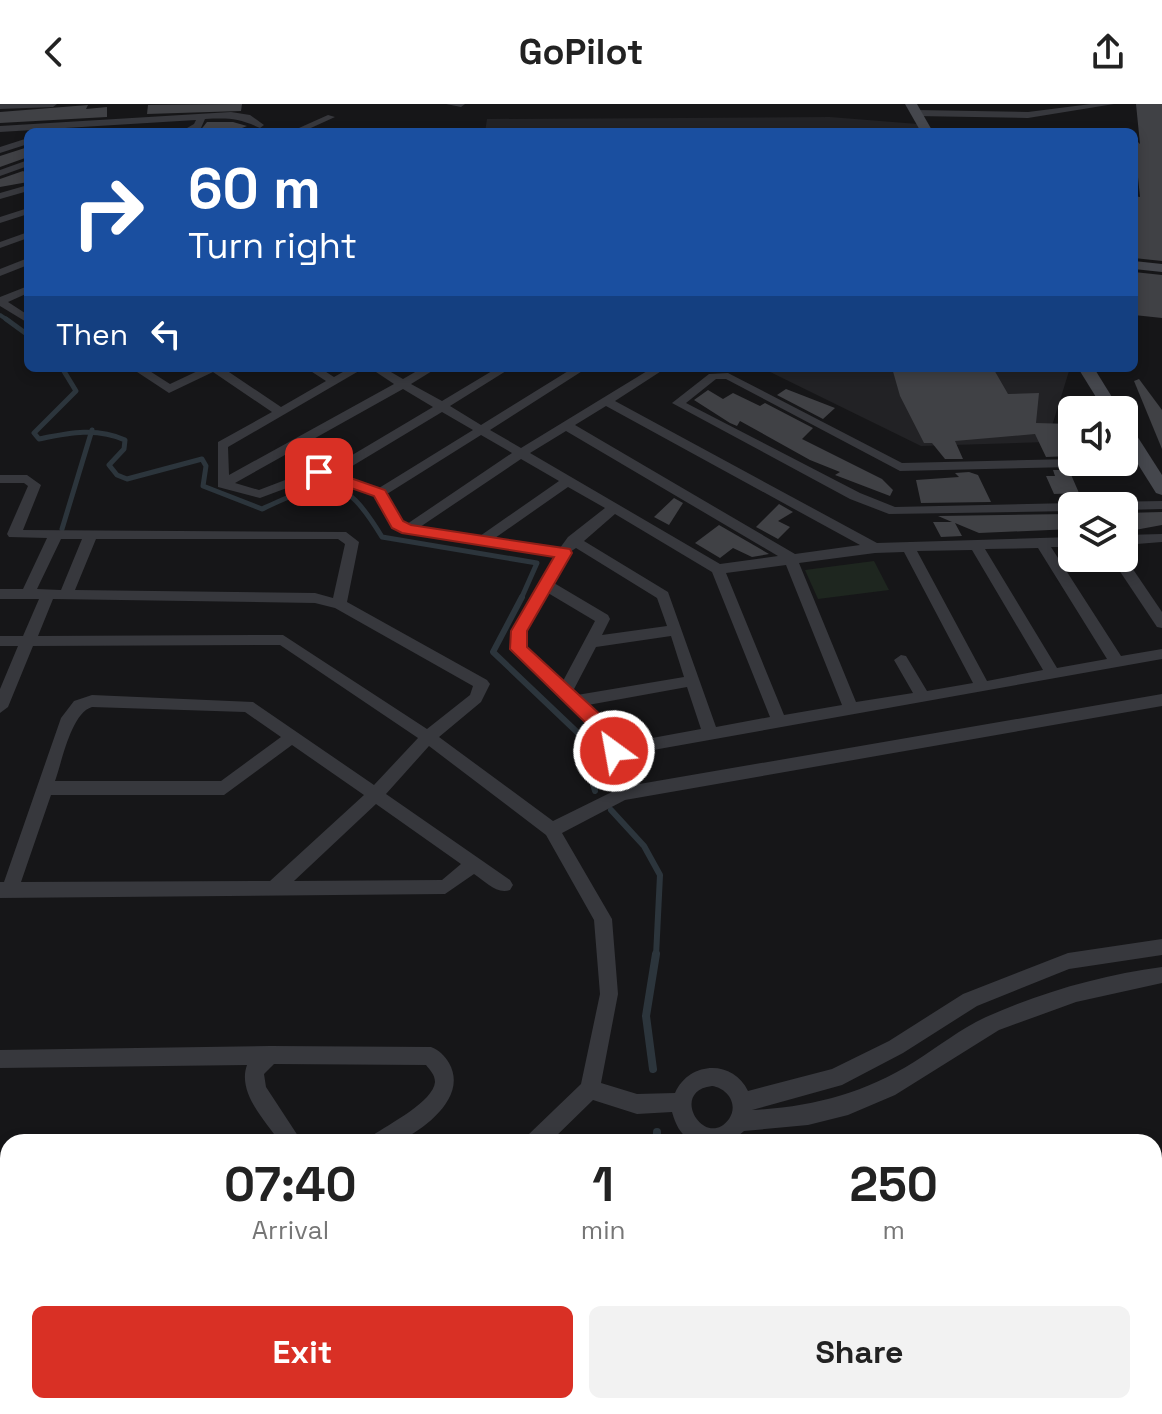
<!DOCTYPE html>
<style>
body{margin:0;font-family:"Space Grotesk",sans-serif;background:#f2f2f2;color:#222;height:100vh;display:flex;flex-direction:column;font-size:30px;white-space:nowrap}
*{box-sizing:border-box;margin:0}
p{font-size:26px;color:#767676}
.icon{flex:none;width:44px;height:44px;fill:none;stroke:currentColor;stroke-width:2;stroke-linecap:round;stroke-linejoin:round}
.map{position:relative;flex:1;overflow:hidden}
.side{position:absolute;left:0px;top:1030px;width:1162px;height:280px;display:flex;flex-direction:column;background:#fff;border-radius:24px 24px 0 0;box-shadow:0 4px 12px #0003}
.side>*{flex:none}
.banner{position:absolute;left:24px;top:24px;width:1114px;height:244px;border-radius:12px;box-shadow:0 4px 12px #0003;background:#1a4fa0;color:#fff;overflow:hidden}
.fabs{position:absolute;left:1058px;top:292px;display:grid;gap:16px}
.fabs a{display:grid;place-items:center;width:80px;height:80px;border-radius:12px;background:#fff;box-shadow:0 4px 12px #0003;font-size:40px}
.pin{position:absolute;display:grid;place-items:center;width:68px;height:68px;color:#fff;margin:-34px;border-radius:16px;box-shadow:0 4px 12px #0006}
.me{position:absolute;width:88px;margin:-44px;rotate:328deg;stroke-linejoin:round;filter:drop-shadow(0 0 6px #0008)}
.turn{display:flex;align-items:center;gap:28px;height:168px;padding:0 32px;font-size:36px}
.turn .icon{width:104px;height:104px;stroke-width:2.5}
.turn b{display:block;font-size:56px;line-height:68px}
.then{display:flex;align-items:center;height:76px;padding:0 32px;background:#0003;gap:16px;font-size:30px}
.eta{display:flex;justify-content:space-evenly;align-items:center;height:136px;text-align:center}
.eta b{font-size:48px;font-weight:800;line-height:56px}
.action{display:flex;gap:16px;margin-top:auto;padding:16px 32px}
.action a{flex:1;height:92px;border-radius:12px;background:#d93025;color:#fff;font-size:32px;font-weight:800;line-height:92px;text-align:center}
.action a+a{background:#f2f2f2;color:#222}
header{display:flex;justify-content:space-between;align-items:center;height:104px;padding:0 32px;background:#fff;font-size:36px;font-weight:800}
.map>svg:first-child{display:block}
.built{fill:#222225}
.green{fill:#1e261f}
.lines{fill:none;stroke-linecap:round;stroke-linejoin:round}
.stream-far3{stroke:#2c353c;stroke-width:4}
.stream-far2{stroke:#2c353c;stroke-width:5}
.stream-far1{stroke:#2c353c;stroke-width:6}
.stream{stroke:#2c353c;stroke-width:8}
.building{fill:#404145}
.street{fill:#37383d;fill-rule:evenodd}
.secondary{fill:#45474d;fill-rule:evenodd}
.route{fill:#d93025;stroke:#8d1f18;stroke-width:2}
</style>
<header><svg class="icon" aria-label="back" viewBox="0 0 24 24"><path d="M15 5l-7 7 7 7"/></svg>GoPilot<svg class="icon" aria-label="share" viewBox="0 0 24 24"><path d="M12 15V3M7 8l5-5 5 5M5 13v7h14v-7"/></svg></header>
<div class="map">
<svg width="1162" height="1310" viewBox="0 0 1162 1310">
<rect width="100%" height="100%" fill="#161618"/>
<!-- built -->
<g class="built">
<path d="M830 13 918 20 922 28H485L487 15Z"/>
<path d="M762 264H1070L1047 338 921 342Z"/>
</g>
<!-- green -->
<g class="green">
<path d="M874 457 889 486 818 495 805 466Z"/>
<path d="M175 1302H445L449 1310H165Z"/>
</g>
<g class="lines">
<!-- stream-far3 -->
<path class="stream-far3" d="M0 211 9 217"/>
<!-- stream-far2 -->
<g class="stream-far2">
<path d="M6 215 28 231"/>
<path d="M62 264 76 287 34 329 39 335C69 329 96 323 125 336L124 345 109 361 117 371 127 375 202 355 206 362 203 382 262 405C327 375 342 367 382 433L537 459 521 495"/>
<path d="M62 425 92 326"/>
</g>
<!-- stream-far1 -->
<g class="stream-far1">
<path d="M522 493 493 548 578 629 595 687"/>
<path d="M611 706 644 742 660 771 656 852"/>
</g>
<!-- stream -->
<g class="stream">
<path d="M653 965 646 912 656 850"/>
<path d="M657 1028V1038"/>
<path d="M543 1310 548 1302"/>
</g>
</g>
<!-- building -->
<g class="building">
<path d="M242 0 241 7 147 10 148 1Z"/>
<path d="M1136 0H1162V157L1134 154V92L1140 93 1134 34 1140 40Z"/>
<path d="M88 1 86 5 107 3V13L0 19V8Z"/>
<path d="M207 18H233L247 22 232 28H199Z"/>
<path d="M28 43V53L0 63V52Z"/>
<path d="M23 67 28 70V78L0 83V75Z"/>
<path d="M1134 168 1162 171V214L1134 211Z"/>
<path d="M892 264H993L1008 290 1039 289 1036 319 1072 320V352L1046 353 1035 330 955 337 963 355H945L932 339H924L900 292Z"/>
<path d="M1139 275 1162 306V345L1134 277Z"/>
<path d="M786 285 835 304 823 315 777 291Z"/>
<path d="M708 286 723 295 733 289 760 302 765 299 813 324 802 335 882 375 893 386 890 392 835 371 840 368 810 356 740 317 737 322 730 319 694 296Z"/>
<path d="M1053 366H1069L1079 389 1054 390 1046 372H1055Z"/>
<path d="M969 368 978 371 991 398 921 399 916 376 959 373 955 369Z"/>
<path d="M674 394 683 399 669 421 654 413Z"/>
<path d="M779 400 793 408 778 417 790 423 778 435 756 423Z"/>
<path d="M1162 408V421L1124 428V409Z"/>
<path d="M1069 410 1072 425 979 429 955 419 962 432 941 433 933 418H952L938 412Z"/>
<path d="M719 421 769 450 752 453 733 444 720 454 695 439Z"/>
</g>
<g class="lines">
<!-- street -->
<g class="street">
<path d="M0 0H57L53 3 0 5Z"/>
<path d="M446 0H465L461 3Z"/>
<path d="M1091 0H1114L1028 14 916 12 912 9 916 6 1028 8Z"/>
<path d="M231 8 250 11 264 21 260 24C238 14 229 14 205 15L201 24 192 28H180L194 20 196 16 0 28V22Z"/>
<path d="M328 11 335 13 302 28H290Z"/>
<path d="M28 34V40L0 49V43Z"/>
<path d="M28 56V62L0 72V66Z"/>
<path d="M28 81V87L0 95V89Z"/>
<path d="M28 104V110L0 119V113Z"/>
<path d="M28 128V134L0 144V138Z"/>
<path d="M28 154V161L0 172V165Z"/>
<path d="M28 182V189L8 198 28 211V219L0 202V193Z"/>
<path d="M131 264H145L170 280 204 264H223L281 303 326 277 306 264H320L334 273 350 264H364L228 343 229 371 394 280 370 264H384L403 275 422 264H437L411 280 442 297 497 264H511L450 302 481 321 573 264H587L490 326 521 344 652 264H666L615 297 877 439 1072 433V443H1051L1121 552 1162 545V555L614 653 600 648 589 621 512 545V527L555 452 402 429 392 423 375 392 319 372 260 394 218 383V338L272 308 213 268 169 289ZM403 285 433 303 327 366 314 365 259 386 235 379ZM606 302 860 441 795 450 575 321ZM442 308 473 326 379 384 339 370ZM566 327 778 452 720 460 530 349ZM481 331 512 349 407 420 402 417 387 390ZM521 355 559 377 480 432 420 423ZM568 383 605 404 568 433 560 444 495 434ZM615 410 712 468 770 613 716 623 668 488 584 437ZM576 444 657 494 667 522 602 531 610 515 608 511 554 479 570 448ZM1038 444 1107 555 1057 564 985 445ZM972 446 1043 566 987 577 917 447ZM904 448 973 579 927 587 906 552 901 551 894 556 913 589 856 598 799 459 875 449ZM786 461 842 601 784 611 726 469ZM548 489 595 517 563 577 526 543V527ZM671 532 684 573 577 591 573 587 596 543ZM687 583 701 625 614 641 602 614 588 601Z"/>
<path d="M728 269 902 359 1072 355V358H1122L1116 362 900 367 726 275H716L686 299 860 389 895 403 1072 399 1078 402H1072V407L889 410 850 395 672 299 709 270Z"/>
<path d="M0 371H27L41 381 23 426 346 428 359 438 347 498 487 576 490 580 481 598 439 633 553 717 622 683 1162 590V602L625 696 562 729 612 815 618 890 601 979 637 990 675 989C689 957 733 955 748 987L832 965 889 937 963 890 1068 849 1162 835V851L1069 865 977 902 903 949 842 981 752 1006C811 1003 863 990 914 958 938 943 960 925 986 913 1042 888 1102 871 1162 863V879L1076 898 999 926 895 991 848 1011 808 1021 744 1027 731 1038C700 1038 682 1044 672 1008L637 1010 593 996 550 1038H525L528 1031 581 980 600 890 594 816 546 731 429 642 386 690 510 776 513 781 510 786C497 791 485 777 474 770L445 790 0 794V778H4L61 614 74 597 92 591 253 598 374 681 418 634 280 541 33 542 8 603 0 609V585L18 542H0V532H23L39 495H0V485H23L47 434 9 433 7 430 28 382 24 379H0ZM61 435H82L61 486 37 485ZM96 435H338L345 440 333 494 315 489 75 486ZM53 495 315 499 335 504 473 582 470 591 427 625 283 531 38 532ZM92 603 245 608 281 633 221 677H55C62 658 71 609 92 603ZM292 641 364 691 270 777 21 778 51 691H224ZM376 700 461 760 442 776 294 777ZM712 982C727 984 739 1000 729 1015 705 1047 668 987 712 982Z"/>
<path d="M1162 397V405L1124 406V402H1099L1106 398Z"/>
<path d="M1162 430V438L1124 441V431Z"/>
<path d="M1124 452 1162 508V524L1157 523 1111 454Z"/>
<path d="M270 942 431 943C439 946 445 952 449 959 468 992 426 1024 401 1036 392 1040 379 1038 370 1038L373 1031C388 1021 434 997 435 978 435 971 430 966 426 961L274 960 264 970 266 983 302 1038H280C265 1017 237 988 247 961L0 964V946Z"/>
<path d="M215 1302H245L241 1310H211Z"/>
</g>
<!-- secondary -->
<g class="secondary">
<path d="M905 0H917L933 28H921Z"/>
<path d="M1134 157 1162 160V168L1134 165Z"/>
<path d="M1078 264H1094L1120 306H1104Z"/>
<path d="M1124 320 1130 321 1162 371V391L1156 389 1124 338Z"/>
</g>
</g>
<!-- route -->
<path class="route" d="M319 363 385 386 403 417 411 421 570 445 572 449 527 527V543L603 613 613 639 623 647 620 652 614 654 600 649 589 622 510 545 511 527 554 453 402 429 392 424 374 392 314 371 312 368Z"/>
</svg>
<div class="fabs">
<a><svg class="icon" aria-label="sound" viewBox="0 0 24 24"><path d="M4 9h4l5-4v14l-5-4H4zM17 9q2 3 0 6"/></svg></a>
<a><svg class="icon" aria-label="layers" viewBox="0 0 24 24"><path d="M12 4l9 5-9 5-9-5zM3 14l9 5 9-5"/></svg></a>
</div>
<div class="pin" style="left:319px;top:368px;background:#d93025"><svg class="icon" aria-label="arrive" viewBox="0 0 24 24"><path d="M6 21V4h12l-3 4 3 4H6"/></svg></div>
<svg class="me" style="left:614px;top:647px" viewBox="-20 -20 40 40"><circle r="17" fill="#d93025" stroke="#fff" stroke-width="3"/><path d="M0-11L8 9 0 5-8 9z" fill="#fff"/></svg>
<div class="banner">
<div class="turn"><svg class="icon" aria-label="right" viewBox="0 0 24 24"><path d="M7 20v-9h11M14 6l5 5-5 5"/></svg><div><b>60 m</b>Turn right</div></div>
<div class="then">Then<svg class="icon" aria-label="left" viewBox="0 0 24 24"><path d="M17 20v-9H6M10 6l-5 5 5 5"/></svg></div>
</div>
<section class="side">
<div class="eta">
<div><b>07:40</b><p>Arrival</p></div>
<div><b>1</b><p>min</p></div>
<div><b>250</b><p>m</p></div>
</div>
<div class="action"><a>Exit</a><a>Share</a></div>
</section>
</div>
